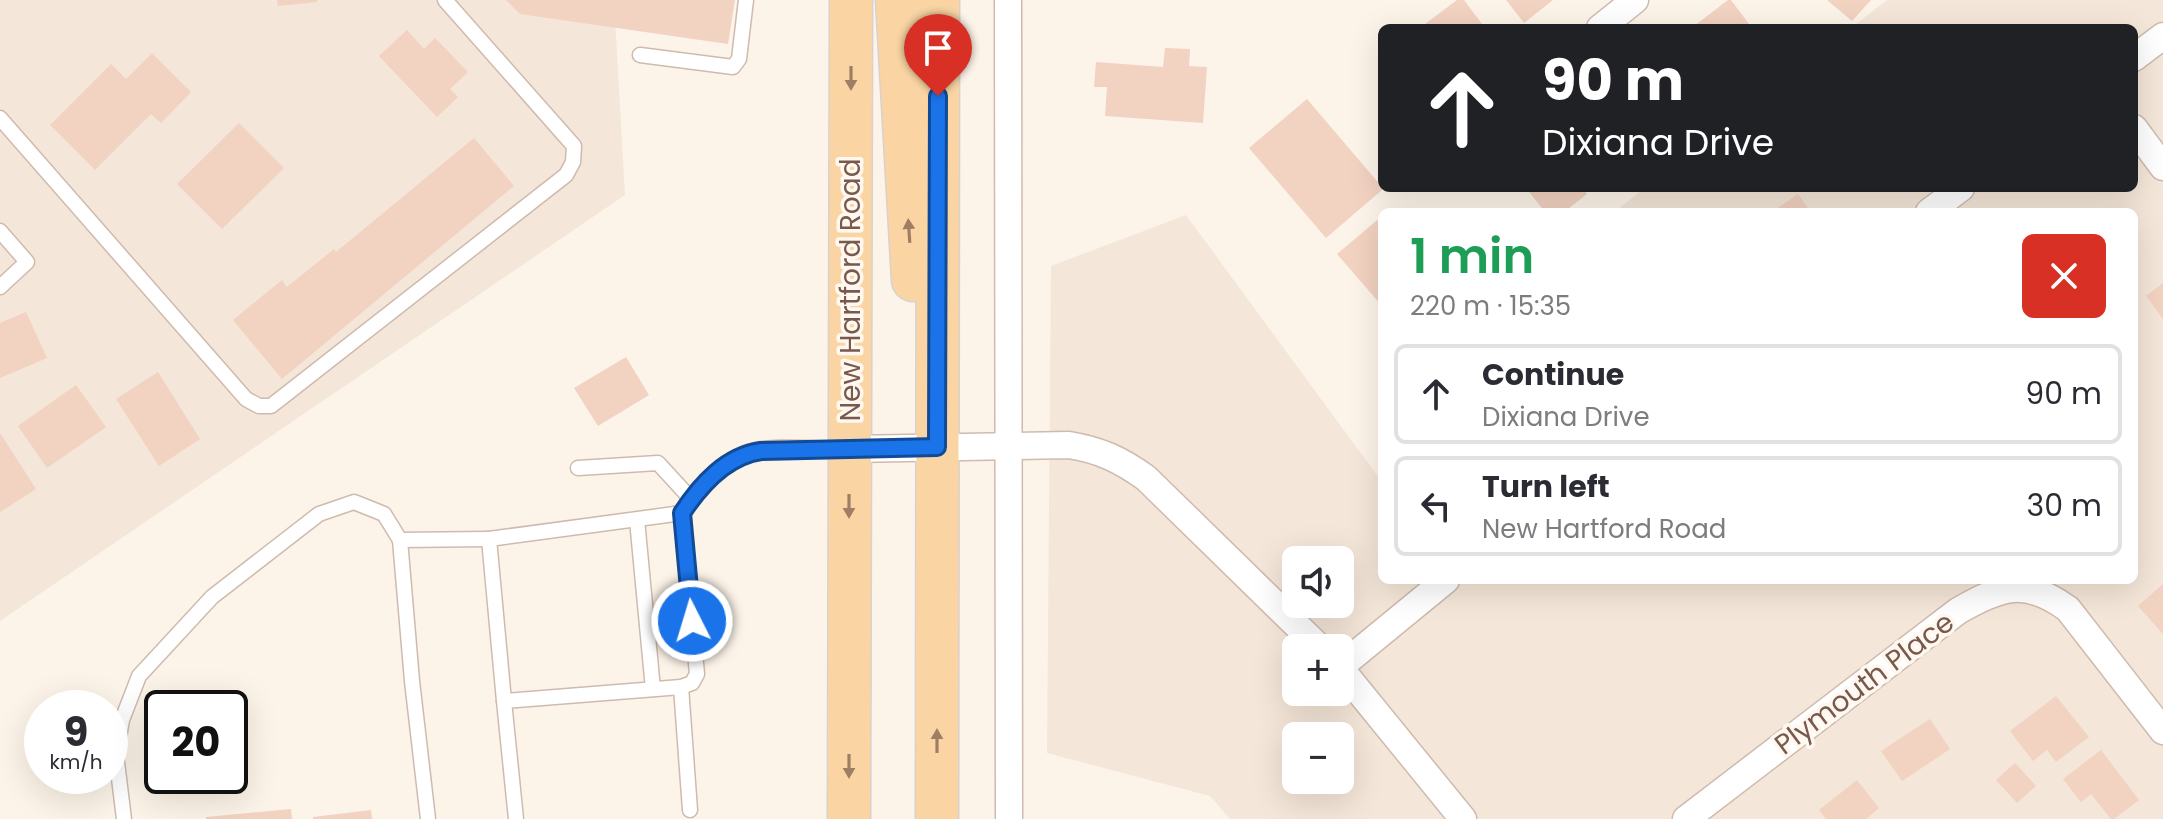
<!DOCTYPE html>
<meta charset="utf-8">
<style>
body{margin:0;font-family:Poppins,sans-serif;background:#f2f2f3;color:#2b2b33;height:100vh;display:flex;flex-direction:column;font-size:30px;white-space:nowrap}
*{box-sizing:border-box;margin:0}
p{font-size:26px;color:#7c7c81}
.icon{flex:none;width:44px;height:44px;fill:none;stroke:currentColor;stroke-width:2;stroke-linecap:round;stroke-linejoin:round}
.map{position:relative;flex:1;overflow:hidden}
.side{position:absolute;left:1378px;top:208px;width:760px;height:376px;display:flex;flex-direction:column;background:#fff;border-radius:12px;box-shadow:0 8px 32px #0002}
.side>*{flex:none}
.banner{position:absolute;left:1378px;top:24px;width:760px;height:168px;border-radius:12px;box-shadow:0 8px 32px #0002;background:#202124;color:#fff;overflow:hidden}
.buttons{position:absolute;left:1282px;top:546px;display:grid;gap:16px}
.buttons a{display:grid;place-items:center;width:72px;height:72px;border-radius:12px;background:#fff;box-shadow:0 8px 32px #0002;font-size:40px}
.speed{position:absolute;left:24px;top:690px;display:flex;gap:16px;font-size:40px;font-weight:700;text-align:center}
.speed>*{display:grid;place-content:center;width:104px;height:104px;border-radius:50%;background:#fff;box-shadow:0 8px 32px #0002;line-height:1}
.speed small{font-size:20px;font-weight:400}
.speed .limit{border:4px solid #111;border-radius:12px;background:#fff;color:#111}
.pin{position:absolute;display:grid;place-items:center;width:68px;height:68px;color:#fff;margin:-82px -34px;border-radius:50% 50% 50% 0;rotate:-45deg;box-shadow:0 0 8px #0007}
.pin .icon{rotate:45deg}
.me{position:absolute;width:88px;margin:-44px;rotate:355deg;stroke-linejoin:round;filter:drop-shadow(0 0 6px #0008)}
.turn{display:flex;align-items:center;gap:28px;height:168px;padding:0 32px;font-size:36px}
.turn .icon{width:104px;height:104px;stroke-width:2.5}
.turn b{display:block;font-size:56px;line-height:68px}
.round{display:grid;place-items:center;flex:none;width:84px;height:84px;border-radius:12px;background:#f2f2f3}
.overview{display:flex;align-items:center;justify-content:space-between;height:136px;padding:0 32px}
h1{font-size:48px;font-weight:600;line-height:60px;color:#1e9e55}
ul{padding:0;list-style:none}
li{display:flex;align-items:center;gap:24px;height:100px;margin:0 16px 12px;padding:0 16px;border:4px solid #e1e1e2;border-radius:12px}
li div{flex:1}
li b{display:block;font-size:30px}
li em{font-style:normal}
.map>svg:first-child{display:block}
.residential{fill:#f4e6d8;fill-rule:evenodd}
.building{fill:#f2d2c1}
.lines{fill:none;stroke-linecap:round;stroke-linejoin:round}
.lane-casing{stroke:#cfbbae;stroke-width:17}
.street-casing{stroke:#cfbbae;stroke-width:29}
.primary-casing{stroke:#d9d1cd;stroke-width:45}
.lane{stroke:#fff;stroke-width:14}
.street{stroke:#fff;stroke-width:26}
.primary{stroke:#fad5a3;stroke-width:42}
.oneway{fill:#9f7e66}
.route-casing{stroke:#114b97;stroke-width:20}
.route{stroke:#1a73e8;stroke-width:14}
.labels{text-anchor:middle;stroke-width:7;stroke-linejoin:round;paint-order:stroke}
.street-label{font-size:28px;fill:#78594c;stroke:#fff8f0}
</style>
<div class="map">
<svg width="2163" height="819" viewBox="0 0 2163 819">
<rect width="100%" height="100%" fill="#fdf4e9"/>
<!-- residential -->
<g class="residential">
<path d="M0 0H614L625 195 0 621Z"/>
<path d="M1887 0H2163V819H1230L1210 796 1047 753 1051 266 1186 215 1382 482V580H2134V212H1614L1645 188H2134V28H1851ZM1296 560H1340V604H1296ZM1296 648H1340V692H1296ZM1296 736H1340V780H1296Z"/>
</g>
<!-- building -->
<g class="building">
<path d="M277 0H317V2L278 6Z"/>
<path d="M506 0H735L728 44 520 14Z"/>
<path d="M1457 0H1464L1485 28H1429L1425 24Z"/>
<path d="M1506 0H1553L1524 23Z"/>
<path d="M1728 0H1731L1752 28H1696L1694 26Z"/>
<path d="M1827 0H1871L1852 21Z"/>
<path d="M407 30 424 49 435 38 468 72 450 89 458 97 437 117 379 56Z"/>
<path d="M1165 48 1190 49 1189 66 1207 67 1203 123 1105 116 1107 87H1094L1096 62 1163 67Z"/>
<path d="M152 53 191 92 161 123 151 114 95 170 50 125 111 64 126 79Z"/>
<path d="M1307 99 1382 187V190L1326 238 1249 148Z"/>
<path d="M239 123 284 168 222 229 177 184Z"/>
<path d="M474 138 514 186 282 379 233 320 282 280 287 287 334 249 336 252Z"/>
<path d="M1526 188H1583L1587 194 1564 212H1545Z"/>
<path d="M1798 194 1811 212H1772Z"/>
<path d="M1382 216V306L1337 254Z"/>
<path d="M2163 283V319L2146 296Z"/>
<path d="M26 312 47 358 0 378V323Z"/>
<path d="M626 357 649 395 598 426 574 388Z"/>
<path d="M158 372 200 439 159 466 116 399Z"/>
<path d="M76 385 106 427 47 468 18 426Z"/>
<path d="M0 433 36 489 0 512Z"/>
<path d="M2163 584V634L2138 606Z"/>
<path d="M2056 696 2089 737 2056 762 2047 750 2033 761 2010 731Z"/>
<path d="M1930 719 1950 749 1902 781 1881 751Z"/>
<path d="M2101 750 2139 800 2114 819H2111L2091 794 2081 802 2063 779Z"/>
<path d="M2015 763 2036 786 2017 803 1996 780Z"/>
<path d="M1857 780 1879 808 1866 819H1826L1819 810Z"/>
<path d="M291 809 292 819H206V817Z"/>
<path d="M371 810 372 819H313V817Z"/>
</g>
<g class="lines">
<!-- lane casing -->
<g class="lane-casing">
<g id="lane">
<path d="M640 55 733 67 739 59 746 0"/>
<path d="M0 118 246 399 259 406H271L566 175 573 162 574 146 445 0"/>
<path d="M0 231 27 262 0 287"/>
<path d="M578 468 658 463 691 499"/>
<path d="M682 513 489 539 504 701 681 687 692 683 697 674 682 513C697 490 718 464 745 453 768 444 819 449 845 449"/>
<path d="M637 520 653 689"/>
<path d="M400 540 412 681 428 819"/>
<path d="M681 687 690 810"/>
<path d="M504 701 516 819"/>
<path d="M124 819 116 754 122 720 139 676 212 597 319 514 354 502 384 514 400 540 489 539"/>
</g>
</g>
<!-- street casing -->
<g class="street-casing">
<g id="street">
<path d="M1008 0 1009 819"/>
<path d="M1600 28 1635 0"/>
<path d="M2134 58 2163 36"/>
<path d="M2134 128 2163 167"/>
<path d="M1929 212 1961 188"/>
<path d="M850 449 1069 445C1100 450 1121 460 1146 478L1320 648"/>
<path d="M1340 667 1446 580"/>
<path d="M1340 668 1463 819"/>
<path d="M1686 819 1958 611C2001 586 2026 578 2068 609L2163 731"/>
</g>
</g>
<!-- primary casing -->
<g class="primary-casing">
<g id="primary">
<path d="M897 0 913 280"/>
<path d="M849 819 851 0"/>
<path d="M937 819 938 0"/>
</g>
</g>
<!-- lane -->
<use href="#lane" class="lane"/>
<!-- street -->
<use href="#street" class="street"/>
<!-- primary -->
<use href="#primary" class="primary"/>
</g>
<!-- one-way arrows -->
<defs><path id="oneway-solid" d="M-6-.8H1V-3.2L6.5 0L1 3.2V.8H-6Z" transform="scale(2)"/></defs>
<g class="oneway">
<use href="#oneway-solid" transform="translate(851 78) rotate(90)"/>
<use href="#oneway-solid" transform="translate(909 231) rotate(-94)"/>
<use href="#oneway-solid" transform="translate(849 506) rotate(90)"/>
<use href="#oneway-solid" transform="translate(937 741) rotate(-90)"/>
<use href="#oneway-solid" transform="translate(849 766) rotate(90)"/>
</g>
<g class="lines">
<!-- route casing -->
<g class="route-casing">
<path id="route" d="M692 621 682 513C701 484 726 456 761 451L937 447 938 96"/>
</g>
<!-- route -->
<use href="#route" class="route"/>
</g>
<g class="labels">
<!-- street labels -->
<g class="street-label">
<text transform="translate(850 290) rotate(-90)" y="10">New Hartford Road</text>
<text transform="translate(1864 683) rotate(-37)" y="10">Plymouth Place</text>
</g>
</g>
</svg>
<div class="buttons">
<a><svg class="icon" aria-label="sound" viewBox="0 0 24 24"><path d="M4 9h4l5-4v14l-5-4H4zM17 9q2 3 0 6"/></svg></a>
<a>+</a>
<a>−</a>
</div>
<div class="speed"><div>9<small>km/h</small></div><div class="limit">20</div></div>
<div class="pin" style="left:938px;top:96px;background:#d93025"><svg class="icon" aria-label="arrive" viewBox="0 0 24 24"><path d="M6 21V4h12l-3 4 3 4H6"/></svg></div>
<svg class="me" style="left:692px;top:621px" viewBox="-20 -20 40 40"><circle r="17" fill="#1a73e8" stroke="#fff" stroke-width="3"/><path d="M0-11L8 9 0 5-8 9z" fill="#fff"/></svg>
<div class="banner">
<div class="turn"><svg class="icon" aria-label="ahead" viewBox="0 0 24 24"><path d="M12 20V5M6 11l6-6 6 6"/></svg><div><b>90 m</b>Dixiana Drive</div></div>
</div>
<section class="side">
<div class="overview"><div><h1>1 min</h1><p>220 m · 15:35</p></div><a class="round" style="background:#d93025;color:#fff"><svg class="icon" aria-label="close" viewBox="0 0 24 24"><path d="M6 6l12 12M18 6L6 18"/></svg></a></div>
<ul>
<li><svg class="icon" aria-label="ahead" viewBox="0 0 24 24"><path d="M12 20V5M6 11l6-6 6 6"/></svg><div><b>Continue</b><p>Dixiana Drive</p></div><em>90 m</em></li>
<li><svg class="icon" aria-label="left" viewBox="0 0 24 24"><path d="M17 20v-9H6M10 6l-5 5 5 5"/></svg><div><b>Turn left</b><p>New Hartford Road</p></div><em>30 m</em></li>
</ul>
</section>
</div>
